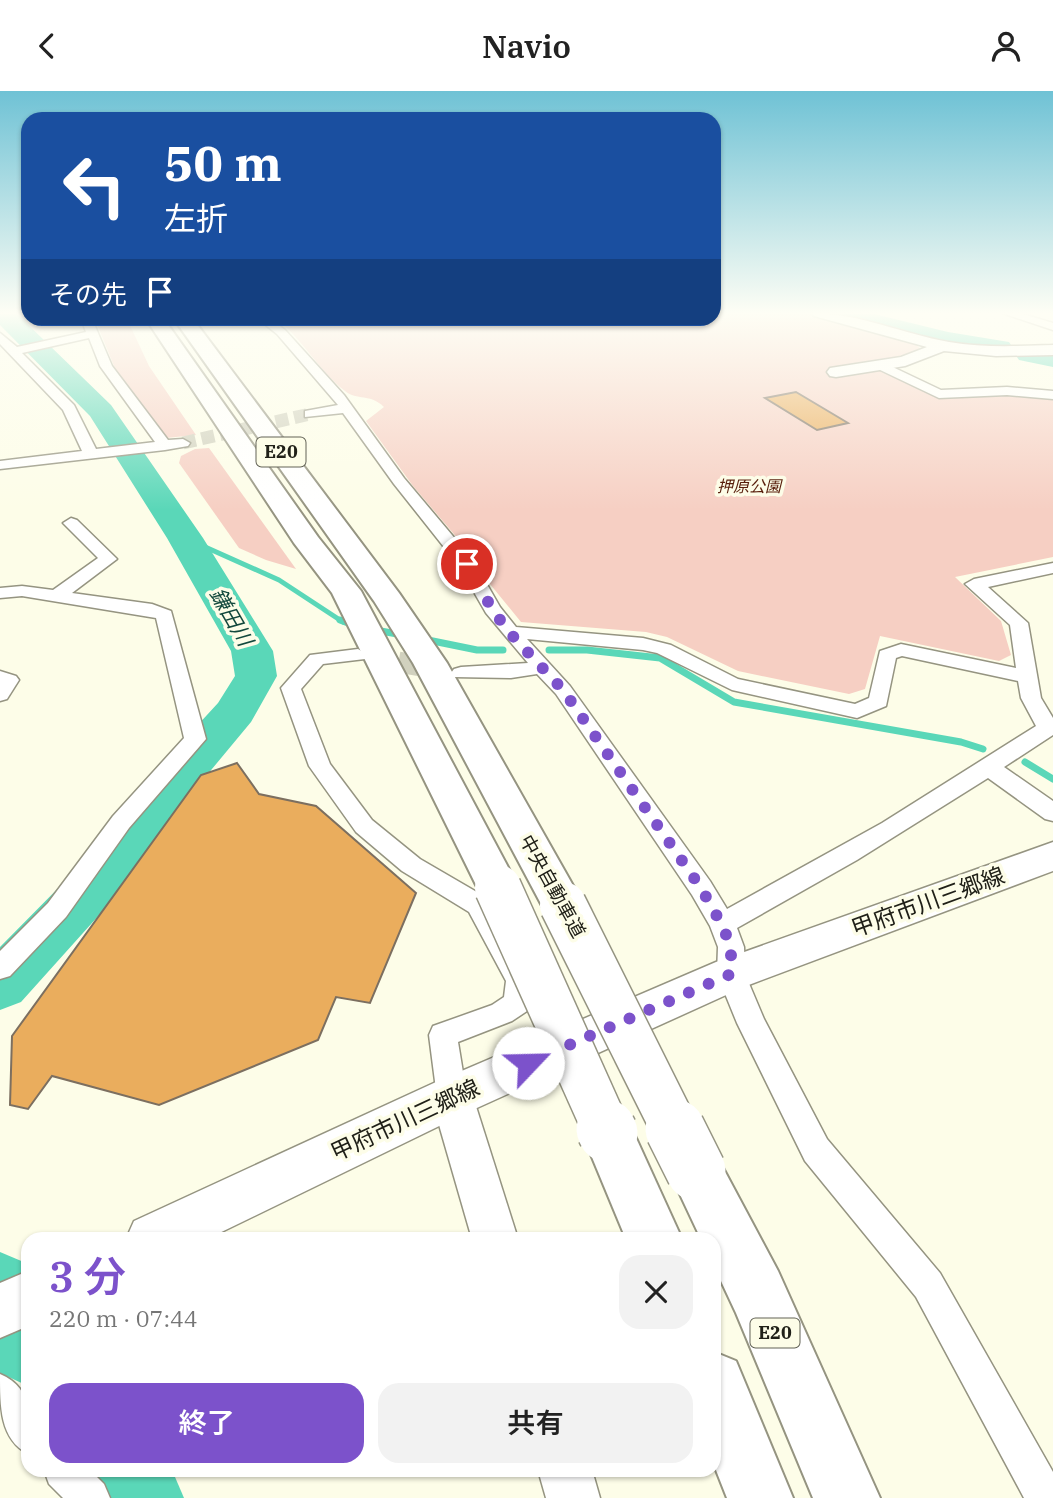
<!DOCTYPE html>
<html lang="ja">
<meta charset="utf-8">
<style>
body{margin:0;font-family:"IBM Plex Serif","Noto Sans JP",serif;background:#f2f2f2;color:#222;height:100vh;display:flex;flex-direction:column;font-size:26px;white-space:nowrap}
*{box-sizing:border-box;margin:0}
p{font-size:23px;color:#767676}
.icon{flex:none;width:38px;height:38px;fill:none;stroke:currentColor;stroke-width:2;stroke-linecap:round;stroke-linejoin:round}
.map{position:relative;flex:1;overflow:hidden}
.sheet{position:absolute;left:21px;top:1141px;width:700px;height:245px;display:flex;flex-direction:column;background:#fff;border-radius:21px;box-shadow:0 2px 5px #0004}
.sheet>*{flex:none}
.banner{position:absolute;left:21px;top:21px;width:700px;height:214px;border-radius:21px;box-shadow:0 2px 5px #0004;background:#1a4fa0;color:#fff;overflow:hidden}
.pin{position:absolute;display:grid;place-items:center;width:60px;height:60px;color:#fff;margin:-30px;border:4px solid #fff;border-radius:50%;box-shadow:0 2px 7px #0007}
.me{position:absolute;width:77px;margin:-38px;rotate:66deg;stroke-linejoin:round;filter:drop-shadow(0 0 5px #0008)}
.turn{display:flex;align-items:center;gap:24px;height:147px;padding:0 28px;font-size:32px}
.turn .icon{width:91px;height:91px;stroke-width:2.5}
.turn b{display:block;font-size:49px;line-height:60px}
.then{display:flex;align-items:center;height:66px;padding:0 28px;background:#0003;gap:14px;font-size:26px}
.round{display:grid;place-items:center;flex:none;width:74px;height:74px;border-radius:21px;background:#f2f2f2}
.summary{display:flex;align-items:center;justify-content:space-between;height:119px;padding:0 28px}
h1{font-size:42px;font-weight:600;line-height:52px;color:#7c52cb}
.primary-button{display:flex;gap:14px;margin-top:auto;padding:14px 28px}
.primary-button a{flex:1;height:80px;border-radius:21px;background:#7c52cb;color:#fff;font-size:28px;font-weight:600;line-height:80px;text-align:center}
.primary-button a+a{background:#f2f2f2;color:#222}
header{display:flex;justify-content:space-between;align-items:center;height:91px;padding:0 28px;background:#fff;font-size:32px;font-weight:600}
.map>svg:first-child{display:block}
.green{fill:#f6cfc3}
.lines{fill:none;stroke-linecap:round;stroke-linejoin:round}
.stream-far1{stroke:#5ad7b8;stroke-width:5}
.stream{stroke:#5ad7b8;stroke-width:7}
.river{fill:#5ad7b8;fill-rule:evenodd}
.building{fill:#eaad5d;stroke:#7c6f60;stroke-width:2}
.street-tunnel-far1{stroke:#d1d1be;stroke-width:13;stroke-dasharray:13 6;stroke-linecap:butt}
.street-tunnel{stroke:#d1d1be;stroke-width:21;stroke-dasharray:21 10;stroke-linecap:butt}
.street-casing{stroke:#959481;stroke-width:3}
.secondary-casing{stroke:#959481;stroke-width:3}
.primary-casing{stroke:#959481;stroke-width:3}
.highway-casing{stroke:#959481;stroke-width:4}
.street{fill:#fff;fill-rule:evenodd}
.secondary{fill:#fff;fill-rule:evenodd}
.primary{fill:#fff;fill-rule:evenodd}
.highway{fill:#fff;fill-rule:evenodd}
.highway-bridge-far1-casing{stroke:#959481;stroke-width:49;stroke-linecap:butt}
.highway-bridge-casing{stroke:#959481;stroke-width:62;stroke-linecap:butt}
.highway-bridge-far1{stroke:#fff;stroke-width:46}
.highway-bridge{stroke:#fff;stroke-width:59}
.route{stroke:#7c52cb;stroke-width:12;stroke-dasharray:0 21.6}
.labels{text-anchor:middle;stroke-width:7;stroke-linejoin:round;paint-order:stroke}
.far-park-label{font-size:16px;font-style:italic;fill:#581e0b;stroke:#fdfde8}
.shield{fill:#fdfde8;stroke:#626256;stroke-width:2}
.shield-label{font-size:18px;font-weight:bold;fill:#202018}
.street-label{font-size:19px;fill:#202018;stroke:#fdfde8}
.water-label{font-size:21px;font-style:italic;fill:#13493d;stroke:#fdfde8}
.near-street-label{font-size:23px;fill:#202018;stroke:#fdfde8}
</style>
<header><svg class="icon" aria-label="back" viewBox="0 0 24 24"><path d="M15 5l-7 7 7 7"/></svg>Navio<svg class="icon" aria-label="person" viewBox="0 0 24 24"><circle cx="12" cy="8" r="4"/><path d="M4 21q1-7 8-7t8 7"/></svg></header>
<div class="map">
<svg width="1053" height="1407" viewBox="0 0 1053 1407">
<rect width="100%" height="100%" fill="#fdfde8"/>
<!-- green -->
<g class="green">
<path d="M714 222H805L908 248 924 260 916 266 870 272 937 305 1015 301 1053 305V466L955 486 1001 530 1011 564 999 570 880 545 865 598 849 603 738 580 667 546 646 541 521 531 485 487 476 469 413 395 366 330 384 316C370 302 357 310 345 300 320 281 303 249 277 228H714Z"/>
<path d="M95 228H127L149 275 196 344 166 347 120 290Z"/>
<path d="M209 357 296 478 266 469 239 457 179 372 181 365 195 358Z"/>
</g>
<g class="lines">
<!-- stream-far1 -->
<path class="stream-far1" d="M185 447 279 489 343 531"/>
<!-- stream -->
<g class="stream">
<path d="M340 529 359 536"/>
<path d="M375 539 403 544"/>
<path d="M423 548 477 559H503"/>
<path d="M549 559H587L660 567 734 611 961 651 983 658"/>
<path d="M1025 671 1053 688"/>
</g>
<!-- river -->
<g class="river">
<path d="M0 222H16L111 314 203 447 273 560 277 585 251 631 163 737 118 803 21 911 0 919V856L80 775 127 711 218 612 235 585 231 560 167 447 90 325 0 234Z"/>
<path d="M827 222H870L948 241 1009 251 1013 257 1009 263C976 271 869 237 830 227Z"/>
<path d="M1028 255 1053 260V276L1019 269 1015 263 1019 257Z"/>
<path d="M0 1161 26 1172 28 1175V1295L0 1282Z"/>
<path d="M69 1379H172L184 1407H81Z"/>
</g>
</g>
<!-- building -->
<g class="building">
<path d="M796 301 848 332 817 339 765 307Z"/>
<path d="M237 672 259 703 316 715 416 802 370 912 336 906 318 949 159 1014 52 985 28 1018 10 1014 12 945 201 684Z"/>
</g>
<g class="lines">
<!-- street-tunnel-far1 -->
<path class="street-tunnel-far1" d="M183 352 310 323"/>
<!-- street-tunnel -->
<path class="street-tunnel" d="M368 566 445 579"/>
<!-- street casing -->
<g class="street-casing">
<g id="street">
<path d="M1002 222H1020L1053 232V239Z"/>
<path d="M81 228H92L112 275 168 349 183 348 190 352 188 355 165 359 0 378V370L82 360 63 319 0 253V242L17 256 86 241ZM89 247 100 275 155 351 96 358 74 314 22 262Z"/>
<path d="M258 228H270L285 239 344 304 404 387 473 469 500 516 516 536 643 547 671 554 738 588 855 613 869 607 880 560 901 553 1016 577 1010 534 965 493 974 488 1053 472V482L988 496 1028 532 1041 607 1053 627V644L1004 676 1053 710V730L1045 728 988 687 857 769 737 837 744 856 745 883 764 928 827 1048 940 1182 1053 1381V1407H1024L916 1206 805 1070 737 932 717 883 718 856 710 835 692 804 556 603 537 583 511 587 454 586 451 582 454 578 461 576 528 572 486 522 459 475 394 393 343 322 305 326V320L338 314 277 243ZM527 548 643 559 657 562 732 599 857 627 886 615 896 567 902 565 1018 590 1021 607 1036 635 882 732 727 818 710 790 570 595Z"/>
<path d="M880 270 941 299 1007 296 1053 300V308L1007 304 939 307 876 277V271Z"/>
<path d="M71 427 77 429 117 468 72 502 152 513 171 520 206 648 129 737 66 826 10 885 0 888V860L48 812 113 725 184 647 156 527 22 505 0 507V497L22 495 53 499 98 467 63 432Z"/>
<path d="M358 558 368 564 365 568 323 573 301 598 330 673 372 729 420 768 487 807 534 890 531 912 527 920 512 930 458 951 467 1006 463 1016 452 1020 441 1016 437 1006 429 944 433 935 492 914 504 906 506 890 469 821 402 780 356 741 309 675 281 597 310 564Z"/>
<path d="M0 580 16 585 19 589 7 608 0 610Z"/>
<path d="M0 1283C36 1298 28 1331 28 1363 0 1348 0 1316 0 1283Z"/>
<path d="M44 1379H90L104 1393 110 1407H63L49 1393Z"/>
</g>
</g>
<!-- secondary casing -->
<g class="secondary-casing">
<g id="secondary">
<path d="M811 222C859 222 903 243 949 251 983 257 1019 255 1053 254V264L996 265 944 260 905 275 836 286 830 285 827 281 830 277 901 266 927 256 814 225Z"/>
<path d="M452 987 467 993 473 1006 518 1148H472L431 1006 437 993Z"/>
<path d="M538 1379H592L600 1407H546Z"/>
</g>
</g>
<!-- primary casing -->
<g class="primary-casing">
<g id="primary">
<path d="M1053 751V780L746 895 468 1021 207 1148H126L134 1130 436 991 716 871Z"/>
<path d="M28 1180V1235L0 1247V1192Z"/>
</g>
</g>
<!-- highway casing -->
<g class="highway-casing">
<g id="highway">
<path d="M146 228H164L318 446 361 500 519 797 513 808 498 813 483 808 332 502 294 452Z"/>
<path d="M174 228H193L399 502 447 572 584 814 578 826 563 831 548 826 413 572 374 510Z"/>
<path d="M608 1017 626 1025 682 1148H626L582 1042 590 1025Z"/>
<path d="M696 1054 715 1062 778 1180 880 1407H813L736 1222 714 1175V1148H701L669 1080 677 1062Z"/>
<path d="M714 1261 736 1270 793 1407H727L714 1374Z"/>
</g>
</g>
<!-- street -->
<use href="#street" class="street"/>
<!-- secondary -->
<use href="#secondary" class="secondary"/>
<!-- primary -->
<use href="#primary" class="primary"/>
<!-- highway -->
<use href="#highway" class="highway"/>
<!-- highway-bridge-far1 casing -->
<g class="highway-bridge-far1-casing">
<g id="highway-bridge-far1">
<path d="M498 797 607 1040"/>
<path d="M563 814 676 1040"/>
</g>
</g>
<!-- highway-bridge casing -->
<g class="highway-bridge-casing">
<g id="highway-bridge">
<path d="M606 1038 608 1042"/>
<path d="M675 1038 696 1080"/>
</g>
</g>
<!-- highway-bridge-far1 -->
<use href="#highway-bridge-far1" class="highway-bridge-far1"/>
<!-- highway-bridge -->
<use href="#highway-bridge" class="highway-bridge"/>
</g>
<!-- sky -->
<linearGradient id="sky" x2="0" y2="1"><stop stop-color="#6fc2d5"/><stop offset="0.53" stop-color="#fefef5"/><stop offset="1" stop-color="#fefef5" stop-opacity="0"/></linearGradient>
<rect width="1053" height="419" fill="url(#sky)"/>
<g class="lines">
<!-- route -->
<path class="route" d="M467 473 492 518 509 541 563 599 701 797 722 834 731 856V883L528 972"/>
</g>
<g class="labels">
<!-- far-park labels -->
<g class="far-park-label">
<text x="749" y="401">押原公園</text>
</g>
<!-- shield labels -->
<g class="shield">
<rect x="256.5" y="346.5" width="49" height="29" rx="5"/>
<rect x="750.5" y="1227.5" width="49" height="29" rx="5"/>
</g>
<g class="shield-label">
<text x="281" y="367">E20</text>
<text x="775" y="1248">E20</text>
</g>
<!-- street labels -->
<g class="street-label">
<text transform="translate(553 795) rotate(61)" y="7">中央自動車道</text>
</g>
<!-- water labels -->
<g class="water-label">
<text transform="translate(231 526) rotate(60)" y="7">鎌田川</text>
</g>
<!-- near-street labels -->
<g class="near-street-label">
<text transform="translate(928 811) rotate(-20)" y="8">甲府市川三郷線</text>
<text transform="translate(405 1029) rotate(-25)" y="8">甲府市川三郷線</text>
</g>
</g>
</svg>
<div class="pin" style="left:467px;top:473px;background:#d93025"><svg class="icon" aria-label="arrive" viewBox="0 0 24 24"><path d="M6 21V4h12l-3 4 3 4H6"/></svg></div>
<svg class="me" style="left:528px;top:972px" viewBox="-20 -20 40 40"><circle r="19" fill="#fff"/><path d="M0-13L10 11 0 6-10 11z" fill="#7c52cb"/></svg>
<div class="banner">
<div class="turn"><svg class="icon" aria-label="left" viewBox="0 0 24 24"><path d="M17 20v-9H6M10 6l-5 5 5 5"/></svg><div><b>50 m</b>左折</div></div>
<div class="then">その先<svg class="icon" aria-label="arrive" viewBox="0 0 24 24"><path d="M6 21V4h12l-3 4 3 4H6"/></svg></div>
</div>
<section class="sheet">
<div class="summary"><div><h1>3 分</h1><p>220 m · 07:44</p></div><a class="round"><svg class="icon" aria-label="close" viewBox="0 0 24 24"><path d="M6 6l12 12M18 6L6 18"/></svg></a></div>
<div class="primary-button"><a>終了</a><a>共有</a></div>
</section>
</div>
